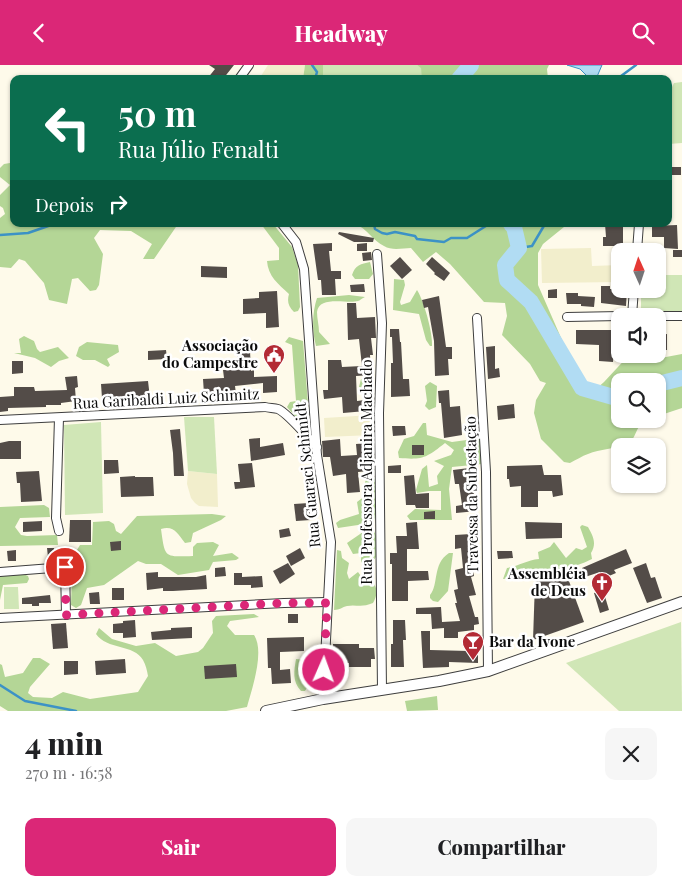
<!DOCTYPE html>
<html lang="pt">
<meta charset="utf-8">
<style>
body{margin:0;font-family:"Playfair Display",serif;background:#f6f6f6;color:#202124;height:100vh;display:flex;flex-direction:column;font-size:19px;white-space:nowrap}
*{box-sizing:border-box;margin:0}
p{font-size:16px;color:#757577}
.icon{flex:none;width:28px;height:28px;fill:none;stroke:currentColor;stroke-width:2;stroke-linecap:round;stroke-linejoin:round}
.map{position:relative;height:646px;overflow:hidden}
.sheet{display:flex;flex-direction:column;background:#fff;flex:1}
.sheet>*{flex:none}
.top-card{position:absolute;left:10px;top:10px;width:662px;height:152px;border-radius:10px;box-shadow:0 1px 4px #0004;background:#0b6e4f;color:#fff;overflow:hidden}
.needle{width:32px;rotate:357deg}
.controls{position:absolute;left:611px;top:178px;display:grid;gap:10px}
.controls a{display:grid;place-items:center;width:55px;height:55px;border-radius:10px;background:#fff;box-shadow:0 1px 4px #0004;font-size:25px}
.pin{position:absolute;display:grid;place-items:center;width:42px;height:42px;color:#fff;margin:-21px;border:2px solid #fff;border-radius:50%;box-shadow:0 1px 5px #0007}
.me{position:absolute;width:55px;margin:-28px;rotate:2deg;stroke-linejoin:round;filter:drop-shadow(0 0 4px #0008)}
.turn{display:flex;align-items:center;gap:18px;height:105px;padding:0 25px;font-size:22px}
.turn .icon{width:65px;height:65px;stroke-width:2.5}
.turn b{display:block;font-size:35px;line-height:42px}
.then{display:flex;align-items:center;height:48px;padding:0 25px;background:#0003;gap:10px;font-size:19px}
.round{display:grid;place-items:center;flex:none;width:52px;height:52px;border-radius:10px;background:#f6f6f6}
.overview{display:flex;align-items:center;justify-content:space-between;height:85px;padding:0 25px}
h1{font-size:30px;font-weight:800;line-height:38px}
.primary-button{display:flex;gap:10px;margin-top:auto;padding:10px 25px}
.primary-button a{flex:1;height:58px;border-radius:10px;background:#db2777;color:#fff;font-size:20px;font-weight:800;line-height:58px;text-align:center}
.primary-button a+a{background:#f6f6f6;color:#202124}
header{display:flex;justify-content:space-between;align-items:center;height:65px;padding:0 25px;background:#db2777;color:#fff;font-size:22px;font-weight:800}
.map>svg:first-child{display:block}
.farmland{fill:#f2eecc}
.green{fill:#d0e6b6}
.forest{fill:#b4d696}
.water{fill:#b1dcf3;stroke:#3c92c6}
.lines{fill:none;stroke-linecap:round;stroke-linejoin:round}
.stream{stroke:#3c92c6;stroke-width:2.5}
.river{stroke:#b1dcf3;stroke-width:16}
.building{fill:#534c48}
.minor-casing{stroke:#3e3e3e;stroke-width:10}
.tertiary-casing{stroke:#3e3e3e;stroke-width:12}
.minor{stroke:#fff;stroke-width:8}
.tertiary{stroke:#fff;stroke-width:10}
.route{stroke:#db2777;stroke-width:9;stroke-dasharray:0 16.2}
.labels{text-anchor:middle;stroke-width:5;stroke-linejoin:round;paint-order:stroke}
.poi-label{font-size:15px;font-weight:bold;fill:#0b0b0b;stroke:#fff;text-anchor:end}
.street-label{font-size:15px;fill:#0b0b0b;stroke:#fff}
</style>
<header><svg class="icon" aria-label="back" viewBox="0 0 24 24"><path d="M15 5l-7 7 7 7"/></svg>Headway<svg class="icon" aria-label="search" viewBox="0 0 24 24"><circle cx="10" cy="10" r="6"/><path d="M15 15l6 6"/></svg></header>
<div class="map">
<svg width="682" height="646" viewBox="0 0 682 646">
<rect width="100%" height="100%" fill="#fefaea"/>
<!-- farmland -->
<g class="farmland">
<path d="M268 0H305L303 14H259Z"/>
<path d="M591 183 592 201 620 200V217L542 218 541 184Z"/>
<path d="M372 350 373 370 325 372 324 353Z"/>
<path d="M188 406 217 409 218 442 199 441 195 438 191 433 187 419Z"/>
</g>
<!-- green -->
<g class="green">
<path d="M323 0H417L421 2 423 10 422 14H323Z"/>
<path d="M682 17V78L669 79V28L674 18Z"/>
<path d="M658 210H682V246H641V224H658Z"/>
<path d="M184 352H214L217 409 188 406Z"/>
<path d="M101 357 103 448 65 450 64 360Z"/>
<path d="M4 522H18L19 544H4Z"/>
<path d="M681 557 682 646H619L566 598Z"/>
</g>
<!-- forest -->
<g class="forest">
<path d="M305 0H323V14H303Z"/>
<path d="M417 0H549L547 4 548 14H422L421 3Z"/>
<path d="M10 98 14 100V159H178L154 194H143L152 179 131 166 100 165 94 173 103 189 99 220 96 225 90 226 78 213 72 214 67 239 49 235 44 218 25 196 19 194 11 203 0 202V153L5 149 3 143 0 141V130L10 120 0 112V103L4 99Z"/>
<path d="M261 159H273L292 182 298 200 300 242 298 246 294 247C288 241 287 236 289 229 278 219 268 211 267 196L279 195V183Z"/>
<path d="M355 159H565L564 162 543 179 538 188V220L562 275 576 328 587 332 604 317 630 289 666 292 682 289V343L658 351V316H620V354H650C633 360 638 374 627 379 615 384 600 384 588 389 582 391 576 395 570 398L564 397 541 374 534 348 536 335 546 318 540 316 530 299 502 270 507 251 505 238 484 237 450 199 436 187 423 197 411 183C403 183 392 186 384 181 373 176 367 163 355 159Z"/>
<path d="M370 197 373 209 369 214H355L352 210C355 200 361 199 370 197Z"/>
<path d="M394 214 404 215 405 220 400 237 401 240 410 237 417 225C424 236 433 268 432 281H430L426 275 419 249 393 245Z"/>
<path d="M349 230 365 232C364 232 359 236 358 236 347 239 319 230 317 247 317 254 319 260 319 267L330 279 316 281C312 266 312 248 317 233Z"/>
<path d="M24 271 34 276 37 284 40 287 58 282 69 293 59 296 51 302 35 293 14 288H21L19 274Z"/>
<path d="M289 272 303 276 310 364 305 363 287 342 290 337 296 336 292 280 285 277Z"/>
<path d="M87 277 118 280 119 287 107 294 110 300 108 302 95 295H83L76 291 79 282Z"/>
<path d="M361 314H369L371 326 359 322Z"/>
<path d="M430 317 437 321 436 342 429 345 425 341 427 336 425 321Z"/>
<path d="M423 358H426L427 370 452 377 474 374 477 369 481 370 482 399 452 402 449 424 452 455H410L407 451 415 444 441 445V426H429L417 428 416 425 422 404 427 400 429 422 438 419 437 411 444 401 434 396 451 390 454 385 445 378C426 393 423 395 399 393L398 387 404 374 414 371Z"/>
<path d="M371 411 376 415 378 444 372 461C379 477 384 491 366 501L361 497V488L353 489 347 478 363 467 370 471 367 462 358 460 338 463 336 458 340 455 359 449 357 437 366 430 365 417 367 413Z"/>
<path d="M44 440 49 443 50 452 20 453 15 462 21 470 27 471 57 470 58 480 0 481V442Z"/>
<path d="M212 449 226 451 221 455 193 468 191 477 185 478C178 469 174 460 161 464 165 493 164 492 193 491V482L197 478 213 477 219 480 213 491 232 488 239 493 236 495 213 497 209 505 178 510 161 499H146L138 496 104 520 87 523 81 540 76 543 71 540 72 509 76 504 77 485 80 480H92L93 457 109 456 114 459 116 466 121 469 137 451Z"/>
<path d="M582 460 588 462C593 471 597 478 591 488L592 494C582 499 572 502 561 504 551 507 546 511 534 512L524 503 515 507 512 513 503 514 507 503C519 501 527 495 539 494L538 487 550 482 554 477 566 493 576 483 582 485 587 482 580 462Z"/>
<path d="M337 485 341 486 342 493 349 498 347 508 349 514 358 507 365 517 374 519C378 525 377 531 373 538 361 543 356 539 347 541 342 542 340 545 334 545Z"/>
<path d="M449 488H453L448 526 438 537 433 536 430 533V530C439 520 432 499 449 488Z"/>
<path d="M21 508 28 511 29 514 27 518 3 520 0 535V509Z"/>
<path d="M254 549 259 552 230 556 227 561 235 570H254C265 586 252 624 247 642L226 646H8L0 641V599L2 600 5 612 23 608 33 593H40L50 599 30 622 28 628 33 632 52 633 63 627 90 634 138 627 148 611C147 606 146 600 143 595 134 579 107 585 96 569L99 563 112 574 136 581 155 578 176 591 198 587 203 583 213 568 212 556 216 551Z"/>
<path d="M296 594 309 595C316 608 313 614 305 626H301C292 616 294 606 296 594Z"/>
<path d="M437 631 438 645 407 646 405 636Z"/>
</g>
<!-- water -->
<path class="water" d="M567 0H602L596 14H590L580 4Z"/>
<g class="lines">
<!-- stream -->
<g class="stream">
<path d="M312 0 317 7 315 14"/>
<path d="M617 14 636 0"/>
<path d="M374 159 375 164 382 168 387 169 395 167 415 171 417 174 444 177 451 173H467L489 159"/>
<path d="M0 170 28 168 54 159"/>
<path d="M519 183 532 181 545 159"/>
<path d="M0 620 25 636 76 646"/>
</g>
<!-- river -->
<g class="river">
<path d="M459 14 471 0"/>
<path d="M511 159 514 162 519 183 505 200 507 215 531 237 582 323 620 334"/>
<path d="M658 319 682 313"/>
</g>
</g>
<!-- building -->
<g class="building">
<path d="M209 0H234L223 14H207L215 4Z"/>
<rect x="669" y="102" width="12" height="8"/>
<path d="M605 159H623V181H603V172H606Z"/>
<path d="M677 160 678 184 664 183V172H652V161Z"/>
<path d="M339 167 374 173 373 177H354L338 169Z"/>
<path d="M332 178V186H329L331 206H341V214H335L336 230H322L321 215H318L313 179Z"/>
<path d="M367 178V186H357V179Z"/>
<rect x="673" y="185" width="9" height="7"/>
<path d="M371 187 372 195 363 196 362 188Z"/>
<path d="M400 192 412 205 402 214 390 201Z"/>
<path d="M432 192 450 208 444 216 434 209 435 208 426 199Z"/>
<path d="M201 201 227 202V213L201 212Z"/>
<path d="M364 219 365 227H351L350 220Z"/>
<path d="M601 221H610V224H627L626 241 601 238Z"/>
<path d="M557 224V233H548V225Z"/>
<path d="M277 226 279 262 266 263V248L243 249V234L259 233V227Z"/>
<path d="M566 228H578V231L595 232 594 242 581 241V239H567Z"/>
<path d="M439 231 446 282H452V294H448L449 310 435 311 434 276 428 242 424 243 422 235Z"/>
<path d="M347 238H356L357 253 375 252 376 273H371L373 290H370L371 310 356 311 357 336 365 335 366 346 343 348 342 332 324 334 323 325H328V295H341L342 302 362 301 359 274 348 275Z"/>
<path d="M390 264H399L400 277H401L403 314H409L410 331 391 332V298H393L392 272H390Z"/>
<path d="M576 265H617L618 281H614L613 297 599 296V280L576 279Z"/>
<path d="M667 269V285H658V270Z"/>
<path d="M495 281V304L499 303 500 312 488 314 486 282Z"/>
<path d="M166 285 167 294 148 295V286Z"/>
<path d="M250 286 251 306 254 305V312L277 311V327L263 328V318L235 321 236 329H204L203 314 224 313 223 305 239 304 237 287Z"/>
<path d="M12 296H23V308L12 309Z"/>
<path d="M77 311 78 322 75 323 76 336 61 338V340H46V342L8 343V346L0 347V332L14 331V322H34L35 326 67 325 65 312Z"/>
<path d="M148 316 150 333 136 334 135 332 102 333 101 319Z"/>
<path d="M449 325 450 342 460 341 462 370 444 373 441 338H439L438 326Z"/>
<path d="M185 328H194V337H186Z"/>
<path d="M514 339 515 353 498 355 497 341Z"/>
<path d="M392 361H405L406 370 393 371Z"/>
<path d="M180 364 184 411H174L173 388 170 365Z"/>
<path d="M260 373V382L283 378 285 390 251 396 249 374Z"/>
<path d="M340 374 341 391 357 390 356 379 369 378V406L358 407 360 427 347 428 346 409 333 411 330 392H323L322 376Z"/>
<path d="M9 376H21V394H0V378Z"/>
<rect x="412" y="380" width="12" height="10"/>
<path d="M104 395H118L119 408 104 409Z"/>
<path d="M252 398 255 422 235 424 234 417H240L238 399Z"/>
<path d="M401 400V408H388V401Z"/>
<path d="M542 400 544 410H561L563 430 553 432 552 426H538V442H521V421L510 422 509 414H507V401Z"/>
<path d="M469 403 477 446 456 448V441L462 440 459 419H455L453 405Z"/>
<path d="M39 406 42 436 21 437 20 418H17L16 407Z"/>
<path d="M414 410 416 429 429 428V443H416L415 440H406L404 411Z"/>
<path d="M135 411V412H153L154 431 121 432 120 412Z"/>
<path d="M309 438 311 455 296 456 294 439Z"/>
<path d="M435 446V454H424V447Z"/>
<path d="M70 455H91V477H69Z"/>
<path d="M42 456V466L23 467V457Z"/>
<path d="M417 457 419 484H407V506H428L429 515 408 516V536H392V499H390V488H397L396 471H407L406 458Z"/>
<path d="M525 457 562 458V473L526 474Z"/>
<path d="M289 463 291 471 280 473 279 465Z"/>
<path d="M471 469 472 486H476L477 498H472L474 511 471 512 476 530 469 531 475 552H478L479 559 474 560V565L458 567V573H444V563L432 564 431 549H416V543L441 542 442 557 460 556 455 538H457L454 525 458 524 455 505 463 503 461 483 455 484V470Z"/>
<path d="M121 476V485L111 486 110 477Z"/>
<path d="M47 483H54L55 492H48Z"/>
<path d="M300 483 305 493 291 501 286 491Z"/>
<path d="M626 484 632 498 614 505 616 508 602 514 600 507 585 512 582 503Z"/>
<path d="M16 485V496H8L7 486Z"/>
<path d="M497 486H512L513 493 498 494Z"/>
<path d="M288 498 295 509 280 519 273 506Z"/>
<path d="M646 498 651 513 655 512 662 533 647 538 633 503Z"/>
<path d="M225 502 226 511 215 512V503Z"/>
<path d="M158 507V512H196L206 510 207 524 173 526H163V523L147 525 146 508Z"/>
<path d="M234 508H242V512L262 511 263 522 251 523V520H234Z"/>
<path d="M566 508 584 557 533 575 535 517Z"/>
<rect x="112" y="523" width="12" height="12"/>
<path d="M603 525 609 545 600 548 594 528Z"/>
<path d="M99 527 100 539H90L89 528Z"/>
<path d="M50 530 51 538H39V541H32V539H22V533Z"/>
<rect x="288" y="549" width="10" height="9"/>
<path d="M135 555 136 572 123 573V568H113V559L123 558V556Z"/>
<path d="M393 555H405L406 575H403L404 602H391V579H393Z"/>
<path d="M66 558 68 583 53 584 51 559Z"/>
<path d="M192 562V573L152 575 151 567 171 565V563Z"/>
<path d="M421 566H430V585L469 586V584H478V598L449 597V602L423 603Z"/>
<path d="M304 572V586L280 587V605L290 604 291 618 272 619 271 603H268L267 573Z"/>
<path d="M333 579H359V583H374L375 594H371V602H349V598H333Z"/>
<path d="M125 594 126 608 96 610 95 596Z"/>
<path d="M64 596H78V609L64 610Z"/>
<path d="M236 599 237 612 205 614 204 601Z"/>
</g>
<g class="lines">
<!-- minor casing -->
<g class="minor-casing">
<g id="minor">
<path d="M239 14 249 0"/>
<path d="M282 159 296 177 304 204 317 390 331 477 323 634"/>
<path d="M637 186 639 159"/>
<path d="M377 189 382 258 379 348 382 625"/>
<path d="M632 251 634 224"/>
<path d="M651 251H682"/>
<path d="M567 252 620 251"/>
<path d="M477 253 486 407 488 606"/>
<path d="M59 353 56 453 59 466"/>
<path d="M0 355 265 342C269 343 274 343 278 344 289 349 308 373 317 382"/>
<path d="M0 507 65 502 66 550"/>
<path d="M0 553 284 538 327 537"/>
</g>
</g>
<!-- tertiary casing -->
<g class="tertiary-casing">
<path id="tertiary" d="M266 646 323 634 439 616 488 606 682 537"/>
</g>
<!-- minor -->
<use href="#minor" class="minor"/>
<!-- tertiary -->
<use href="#tertiary" class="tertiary"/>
</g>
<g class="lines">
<!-- route -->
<path class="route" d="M65 502 66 550 284 538H327L324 605"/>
</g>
<!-- icons -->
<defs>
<g id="civic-pin" transform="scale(1.125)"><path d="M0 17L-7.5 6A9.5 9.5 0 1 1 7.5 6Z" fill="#b32a34" stroke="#fff"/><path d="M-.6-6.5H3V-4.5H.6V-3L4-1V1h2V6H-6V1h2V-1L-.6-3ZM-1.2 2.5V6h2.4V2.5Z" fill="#fff"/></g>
<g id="church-pin" transform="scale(1.125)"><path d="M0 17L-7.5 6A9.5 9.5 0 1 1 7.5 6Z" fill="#b32a34" stroke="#fff"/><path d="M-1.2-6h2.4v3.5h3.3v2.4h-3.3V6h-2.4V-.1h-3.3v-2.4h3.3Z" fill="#fff"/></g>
<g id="bar-pin" transform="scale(1.125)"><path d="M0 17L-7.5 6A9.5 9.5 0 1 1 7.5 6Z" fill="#b32a34" stroke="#fff"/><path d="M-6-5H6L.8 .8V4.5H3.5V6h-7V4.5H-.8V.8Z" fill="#fff"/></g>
</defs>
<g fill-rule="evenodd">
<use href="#civic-pin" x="274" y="290"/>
<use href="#church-pin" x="602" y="518"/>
<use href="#bar-pin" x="473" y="577"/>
</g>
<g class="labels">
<!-- poi labels -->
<g class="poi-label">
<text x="258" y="286">Associação<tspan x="258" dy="17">do Campestre</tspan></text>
<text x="586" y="514">Assembléia<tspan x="586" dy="17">de Deus</tspan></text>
<text x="489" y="582" text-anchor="start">Bar da Ivone</text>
</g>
<!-- street labels -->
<g class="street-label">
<text transform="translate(166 334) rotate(-3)" y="5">Rua Garibaldi Luiz Schimitz</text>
<text transform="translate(367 407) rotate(-90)" y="5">Rua Professora Adjanira Machado</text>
<text transform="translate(308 410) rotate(-96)" y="5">Rua Guaraci Schimidt</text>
<text transform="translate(472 430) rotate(-91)" y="5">Travessa da Subestação</text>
</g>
</g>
</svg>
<div class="controls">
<a><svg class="needle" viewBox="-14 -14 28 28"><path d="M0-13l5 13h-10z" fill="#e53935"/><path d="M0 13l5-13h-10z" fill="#757577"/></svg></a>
<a><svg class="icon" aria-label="sound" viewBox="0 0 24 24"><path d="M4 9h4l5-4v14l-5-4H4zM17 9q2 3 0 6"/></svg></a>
<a><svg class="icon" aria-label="search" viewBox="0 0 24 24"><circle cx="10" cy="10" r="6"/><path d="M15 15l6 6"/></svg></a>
<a><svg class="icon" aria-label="layers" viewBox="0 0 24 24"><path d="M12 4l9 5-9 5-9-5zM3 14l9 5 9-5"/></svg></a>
</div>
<div class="pin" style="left:65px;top:502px;background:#d93025"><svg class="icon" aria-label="arrive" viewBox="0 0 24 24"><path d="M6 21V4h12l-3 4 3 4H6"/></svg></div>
<svg class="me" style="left:324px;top:605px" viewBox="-20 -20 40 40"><circle r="17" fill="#db2777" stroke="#fff" stroke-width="3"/><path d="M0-11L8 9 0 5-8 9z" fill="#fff"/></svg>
<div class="top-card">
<div class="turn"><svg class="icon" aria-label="left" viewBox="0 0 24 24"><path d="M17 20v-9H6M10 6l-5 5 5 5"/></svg><div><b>50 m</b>Rua Júlio Fenalti</div></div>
<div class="then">Depois<svg class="icon" aria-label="right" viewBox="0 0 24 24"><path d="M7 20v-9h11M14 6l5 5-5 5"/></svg></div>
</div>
</div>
<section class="sheet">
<div class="overview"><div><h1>4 min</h1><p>270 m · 16:58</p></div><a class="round"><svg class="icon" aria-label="close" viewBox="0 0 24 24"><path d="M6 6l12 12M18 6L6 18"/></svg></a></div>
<div class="primary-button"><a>Sair</a><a>Compartilhar</a></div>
</section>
